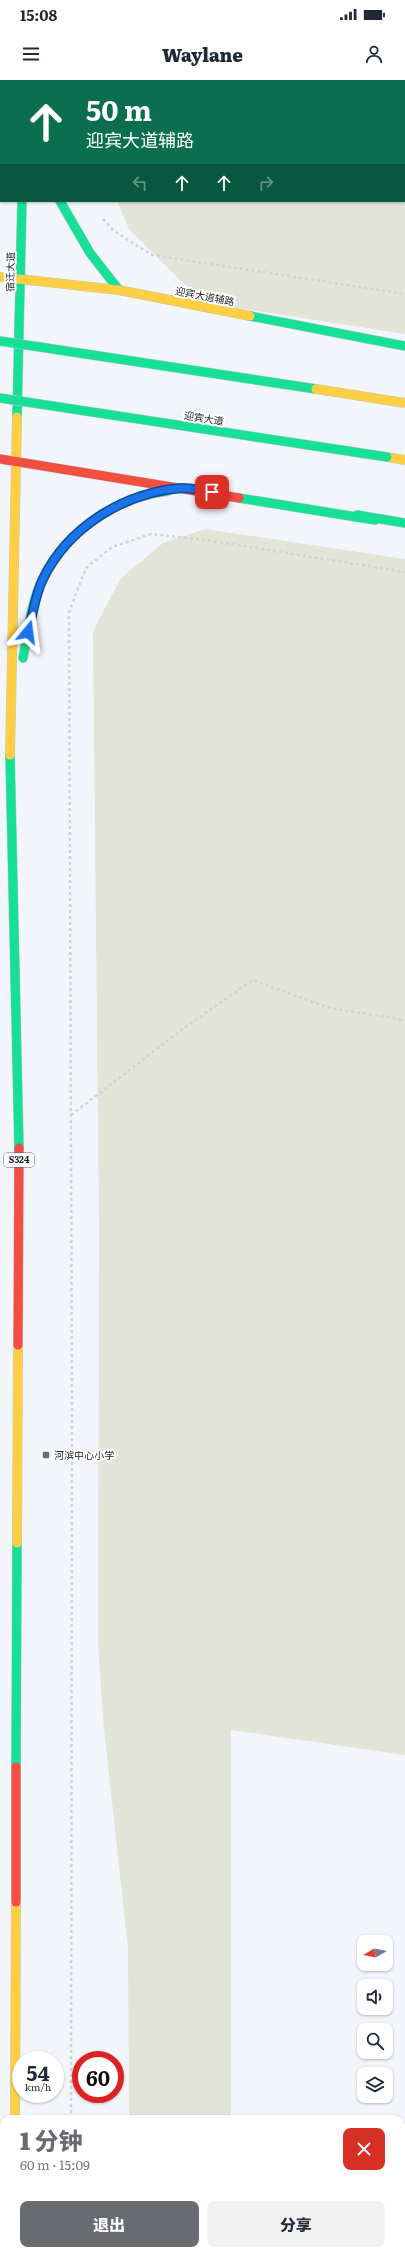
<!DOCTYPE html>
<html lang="zh">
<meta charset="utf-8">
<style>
body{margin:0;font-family:Literata,"Noto Sans SC",serif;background:#f2f2f3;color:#1f2937;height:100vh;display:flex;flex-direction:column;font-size:15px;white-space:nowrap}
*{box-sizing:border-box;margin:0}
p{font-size:13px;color:#747a83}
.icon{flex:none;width:22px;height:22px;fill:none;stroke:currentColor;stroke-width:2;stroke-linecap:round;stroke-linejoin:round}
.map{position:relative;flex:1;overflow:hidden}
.drawer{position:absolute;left:0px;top:2035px;width:405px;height:140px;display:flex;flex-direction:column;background:#fff;border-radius:12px 12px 0 0;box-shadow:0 1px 3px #0004}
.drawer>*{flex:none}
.guide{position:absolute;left:0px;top:0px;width:405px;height:122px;box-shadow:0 1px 3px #0004;background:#0b6e4f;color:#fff;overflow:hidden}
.needle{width:26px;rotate:260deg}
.fabs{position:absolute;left:357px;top:1855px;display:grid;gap:8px}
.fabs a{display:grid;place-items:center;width:36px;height:36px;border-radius:8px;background:#fff;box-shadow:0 1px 3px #0004;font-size:20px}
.speed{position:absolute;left:12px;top:1971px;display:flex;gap:8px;font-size:20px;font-weight:700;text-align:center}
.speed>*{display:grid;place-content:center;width:52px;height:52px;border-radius:50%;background:#fff;box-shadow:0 1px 3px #0004;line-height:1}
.speed small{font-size:10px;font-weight:400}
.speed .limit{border:6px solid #d22;background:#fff;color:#111}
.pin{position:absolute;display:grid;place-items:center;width:34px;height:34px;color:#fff;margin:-17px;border-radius:8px;box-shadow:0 2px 6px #0006}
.me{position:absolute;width:44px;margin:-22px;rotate:16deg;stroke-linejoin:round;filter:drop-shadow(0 0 3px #0008)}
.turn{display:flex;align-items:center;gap:14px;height:84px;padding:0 20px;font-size:18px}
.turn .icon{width:52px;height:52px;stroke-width:2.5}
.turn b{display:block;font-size:28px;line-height:34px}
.lanes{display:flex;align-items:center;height:38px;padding:0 20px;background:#0003;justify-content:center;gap:20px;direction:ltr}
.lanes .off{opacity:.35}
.round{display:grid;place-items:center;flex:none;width:42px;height:42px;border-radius:8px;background:#f2f2f3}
.summary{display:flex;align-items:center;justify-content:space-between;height:68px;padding:0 20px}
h1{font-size:24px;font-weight:800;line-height:30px;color:#686b6f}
.primary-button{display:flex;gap:8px;margin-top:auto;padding:8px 20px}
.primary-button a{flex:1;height:46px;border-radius:8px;background:#686b6f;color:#fff;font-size:16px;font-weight:800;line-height:46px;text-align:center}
.primary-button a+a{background:#f2f2f3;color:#1f2937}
.status{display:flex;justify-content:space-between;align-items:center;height:28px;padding:0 20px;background:#fff;direction:ltr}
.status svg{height:11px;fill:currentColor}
header{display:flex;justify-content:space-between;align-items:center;height:52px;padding:0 20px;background:#fff;font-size:18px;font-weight:800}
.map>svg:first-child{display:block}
.green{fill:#e1e4d6}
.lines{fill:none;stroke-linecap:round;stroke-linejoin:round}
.fast-casing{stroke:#c4c7cb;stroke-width:10}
.slow-casing{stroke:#c4c7cb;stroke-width:10}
.jam-casing{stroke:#c4c7cb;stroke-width:10}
.path{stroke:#d2d3d5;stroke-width:2.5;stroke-dasharray:3 3;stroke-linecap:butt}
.fast{stroke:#16e098;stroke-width:9}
.slow{stroke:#ffcf43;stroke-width:9}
.jam{stroke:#f24e42;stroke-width:9}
.fast-bridge-casing{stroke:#c4c7cb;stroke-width:10;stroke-linecap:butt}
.slow-bridge-casing{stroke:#c4c7cb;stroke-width:10;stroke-linecap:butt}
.fast-bridge{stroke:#16e098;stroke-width:9}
.slow-bridge{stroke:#ffcf43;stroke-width:9}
.route-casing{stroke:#114b97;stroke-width:10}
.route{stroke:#1a73e8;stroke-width:7}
.poi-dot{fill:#686b6f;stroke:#fff;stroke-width:1.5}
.labels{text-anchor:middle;stroke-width:4;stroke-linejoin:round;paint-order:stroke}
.shield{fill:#fff;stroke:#616365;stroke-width:1}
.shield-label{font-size:9px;font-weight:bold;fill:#1d2023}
.street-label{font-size:10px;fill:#1d2023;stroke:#fff}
.poi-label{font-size:10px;fill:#1d2023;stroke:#fff;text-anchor:start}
</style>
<div class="status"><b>15:08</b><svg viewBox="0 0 49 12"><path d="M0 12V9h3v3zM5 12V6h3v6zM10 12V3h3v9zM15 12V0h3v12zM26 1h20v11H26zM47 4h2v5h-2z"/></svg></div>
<header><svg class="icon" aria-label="menu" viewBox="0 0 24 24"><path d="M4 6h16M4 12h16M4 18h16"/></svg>Waylane<svg class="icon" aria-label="person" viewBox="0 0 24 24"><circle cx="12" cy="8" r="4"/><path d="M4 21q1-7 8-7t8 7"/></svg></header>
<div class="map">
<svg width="405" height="2175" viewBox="0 0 405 2175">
<rect width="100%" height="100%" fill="#f2f6fb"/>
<!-- green -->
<g class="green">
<path d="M97 0H405V254L225 226 186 206 129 149 117 121H404V1Z"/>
<path d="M205 449 405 479V1675L231 1650V2039H129L128 1868 104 1649 98 1564 99 1149 93 551 121 498 163 463Z"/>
<rect x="130" y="2171" width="101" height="4"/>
</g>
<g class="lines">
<!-- fast casing -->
<g class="fast-casing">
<g id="fast">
<path d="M60 121 90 173 119 210"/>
<path d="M250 236 405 266"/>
<path d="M17 337 22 121"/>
<path d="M239 418 375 440"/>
<path d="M357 435 405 443"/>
<path d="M23 578C28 552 31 522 43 498 67 450 116 417 168 411"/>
<path d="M10 675 19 1068"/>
<path d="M16 1687 17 1463"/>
</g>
</g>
<!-- slow casing -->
<g class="slow-casing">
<g id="slow">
<path d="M0 197 119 210 250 236"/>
<path d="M387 377 405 380"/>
<path d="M10 675 17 337"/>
<path d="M17 1463 18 1265"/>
<path d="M15 2039 16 1822"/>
<path d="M15 2171V2175"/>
</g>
</g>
<!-- jam casing -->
<g class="jam-casing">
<g id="jam">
<path d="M36 0V1"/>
<path d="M0 379 239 418"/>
<path d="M18 1265 19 1068"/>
<path d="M16 1822V1687"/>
</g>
</g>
<!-- path -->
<g class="path">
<path d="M70 0V1"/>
<path d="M103 139 114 151 152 175 405 214"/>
<path d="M71 1035 184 948 253 900 329 928 405 940"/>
<path d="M71 2039 72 1329 69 532 86 488 112 467 151 454 206 460 405 492"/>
<path d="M72 2171V2175"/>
</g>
<!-- fast -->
<use href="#fast" class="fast"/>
<!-- slow -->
<use href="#slow" class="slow"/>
<!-- jam -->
<use href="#jam" class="jam"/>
<!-- fast-bridge casing -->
<g class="fast-bridge-casing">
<g id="fast-bridge">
<path d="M0 261 316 309"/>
<path d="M0 318 387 377"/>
</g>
</g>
<!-- slow-bridge casing -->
<g class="slow-bridge-casing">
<path id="slow-bridge" d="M316 309 405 323"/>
</g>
<!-- fast-bridge -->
<use href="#fast-bridge" class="fast-bridge"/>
<!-- slow-bridge -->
<use href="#slow-bridge" class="slow-bridge"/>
</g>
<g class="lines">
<!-- route casing -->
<g class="route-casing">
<path id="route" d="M28 552C33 535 35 515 43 499 68 447 125 412 182 408 191 408 203 411 212 412"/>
</g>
<!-- route -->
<use href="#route" class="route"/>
</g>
<!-- markers -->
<rect class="poi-dot" x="42" y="1371" width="8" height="8" rx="2"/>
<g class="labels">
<!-- shield labels -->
<rect class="shield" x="4" y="1073" width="30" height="14" rx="3"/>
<g class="shield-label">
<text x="19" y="1083">S324</text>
</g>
<!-- street labels -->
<g class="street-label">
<text transform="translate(10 192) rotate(-89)" y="4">宿迁大道</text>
<text transform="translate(205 216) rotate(11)" y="4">迎宾大道辅路</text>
<text transform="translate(204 338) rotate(9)" y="4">迎宾大道</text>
</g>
<!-- poi labels -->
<g class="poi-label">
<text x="54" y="1379">河滨中心小学</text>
</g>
</g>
</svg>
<div class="fabs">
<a><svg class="needle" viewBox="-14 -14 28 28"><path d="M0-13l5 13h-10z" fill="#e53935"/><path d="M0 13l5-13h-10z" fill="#747a83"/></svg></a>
<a><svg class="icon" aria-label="sound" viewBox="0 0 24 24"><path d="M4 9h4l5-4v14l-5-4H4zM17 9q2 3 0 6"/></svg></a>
<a><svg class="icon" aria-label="search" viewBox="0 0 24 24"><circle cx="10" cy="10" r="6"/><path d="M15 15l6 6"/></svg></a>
<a><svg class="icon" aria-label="layers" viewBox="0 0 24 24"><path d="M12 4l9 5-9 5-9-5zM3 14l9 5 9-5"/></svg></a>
</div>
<div class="speed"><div>54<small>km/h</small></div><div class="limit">60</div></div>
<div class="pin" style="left:212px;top:412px;background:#d93025"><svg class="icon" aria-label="arrive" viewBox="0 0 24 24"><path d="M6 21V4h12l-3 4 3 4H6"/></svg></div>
<svg class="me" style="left:28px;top:552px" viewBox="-20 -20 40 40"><path d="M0-17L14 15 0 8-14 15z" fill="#1a73e8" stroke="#fff" stroke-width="4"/></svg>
<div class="guide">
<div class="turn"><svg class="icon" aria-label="ahead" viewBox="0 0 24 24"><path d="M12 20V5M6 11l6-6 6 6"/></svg><div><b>50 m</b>迎宾大道辅路</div></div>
<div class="lanes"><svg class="icon off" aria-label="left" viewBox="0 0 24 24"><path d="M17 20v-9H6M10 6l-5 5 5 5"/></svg><svg class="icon" aria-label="ahead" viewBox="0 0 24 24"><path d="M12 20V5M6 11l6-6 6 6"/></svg><svg class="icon" aria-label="ahead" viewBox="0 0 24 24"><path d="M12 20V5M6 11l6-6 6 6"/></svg><svg class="icon off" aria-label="right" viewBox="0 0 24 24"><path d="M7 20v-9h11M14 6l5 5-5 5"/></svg></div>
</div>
<section class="drawer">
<div class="summary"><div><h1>1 分钟</h1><p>60 m · 15:09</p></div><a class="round" style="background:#d93025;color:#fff"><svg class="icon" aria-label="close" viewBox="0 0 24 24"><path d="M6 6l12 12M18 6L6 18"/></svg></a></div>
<div class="primary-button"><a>退出</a><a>分享</a></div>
</section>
</div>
